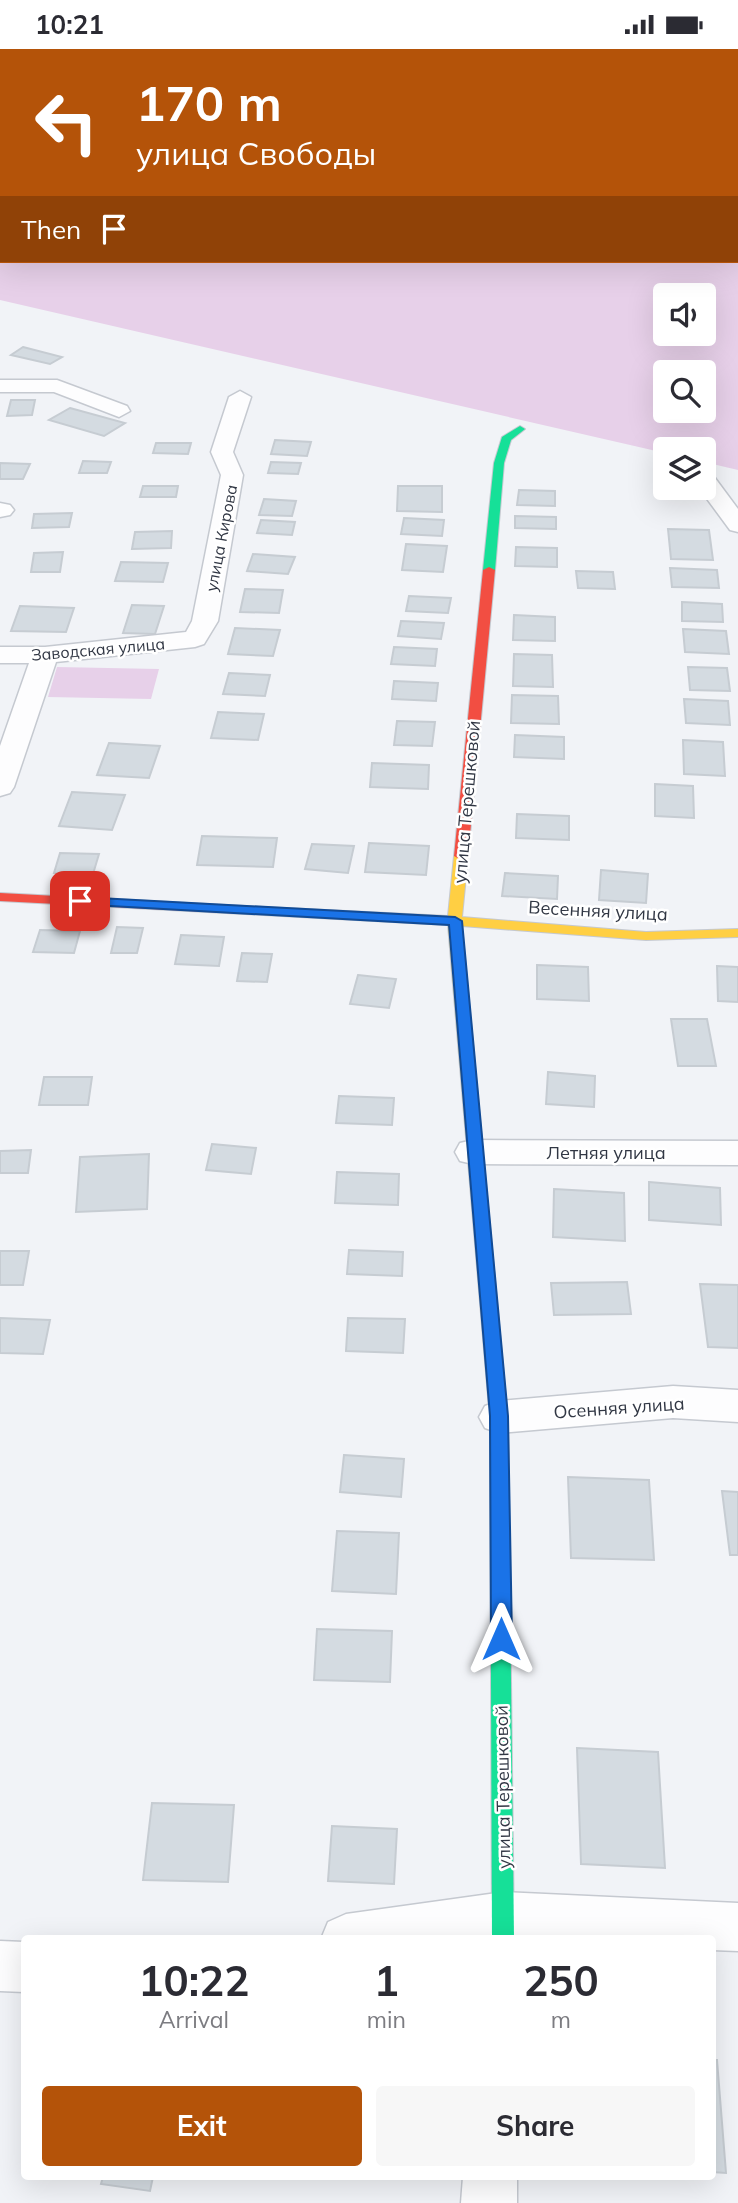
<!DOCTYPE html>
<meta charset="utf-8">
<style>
body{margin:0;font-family:Mulish,sans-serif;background:#f7f7f7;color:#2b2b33;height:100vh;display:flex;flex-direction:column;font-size:26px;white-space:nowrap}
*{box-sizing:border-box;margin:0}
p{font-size:23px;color:#7c7c81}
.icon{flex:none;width:38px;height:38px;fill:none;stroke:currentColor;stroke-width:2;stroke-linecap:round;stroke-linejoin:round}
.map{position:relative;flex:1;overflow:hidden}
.side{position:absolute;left:21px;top:1886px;width:695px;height:245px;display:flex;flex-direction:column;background:#fff;border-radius:7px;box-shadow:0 7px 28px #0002}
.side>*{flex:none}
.top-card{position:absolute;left:0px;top:0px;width:738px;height:214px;box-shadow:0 7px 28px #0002;background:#b45309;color:#fff;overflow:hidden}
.controls{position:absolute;left:653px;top:234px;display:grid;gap:14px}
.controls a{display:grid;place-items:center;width:63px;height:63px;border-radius:7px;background:#fff;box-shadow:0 7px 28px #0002;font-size:35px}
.pin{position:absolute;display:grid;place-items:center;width:60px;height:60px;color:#fff;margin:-30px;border-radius:14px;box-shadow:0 4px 10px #0006}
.me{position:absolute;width:77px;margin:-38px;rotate:0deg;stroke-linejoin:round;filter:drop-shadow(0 0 5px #0008)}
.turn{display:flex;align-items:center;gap:24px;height:147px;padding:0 21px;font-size:32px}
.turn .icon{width:91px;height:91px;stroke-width:2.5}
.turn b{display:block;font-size:49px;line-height:60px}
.then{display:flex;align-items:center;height:66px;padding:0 21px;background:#0003;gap:14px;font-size:26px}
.eta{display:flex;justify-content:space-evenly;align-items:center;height:119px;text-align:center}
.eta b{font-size:42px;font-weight:700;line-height:49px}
.button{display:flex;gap:14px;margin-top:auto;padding:14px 21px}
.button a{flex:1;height:80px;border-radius:7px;background:#b45309;color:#fff;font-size:28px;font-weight:700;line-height:80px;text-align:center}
.button a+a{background:#f7f7f7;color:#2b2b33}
.status{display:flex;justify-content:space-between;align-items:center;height:49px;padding:0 35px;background:#fff;direction:ltr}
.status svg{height:19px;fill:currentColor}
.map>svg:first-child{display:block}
.green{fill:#e7d0e9;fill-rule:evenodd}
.building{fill:#d4dbe1;stroke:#c6ccd2;stroke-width:2}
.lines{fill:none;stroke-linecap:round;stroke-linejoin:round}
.street-casing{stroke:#c5c9d0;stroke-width:3}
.fast-casing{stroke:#c5c9d0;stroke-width:2}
.slow-casing{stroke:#c5c9d0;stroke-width:2}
.jam-casing{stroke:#c5c9d0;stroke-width:2}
.street{fill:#fdfdfe;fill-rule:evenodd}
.fast{fill:#16e098;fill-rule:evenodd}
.slow{fill:#ffcf43;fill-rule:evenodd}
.jam{fill:#f24e42;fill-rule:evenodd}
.route{fill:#1a73e8;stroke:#114b97;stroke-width:2}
.labels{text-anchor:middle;stroke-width:5;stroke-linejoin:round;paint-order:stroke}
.far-street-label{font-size:16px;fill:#313744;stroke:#fff}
.street-label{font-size:18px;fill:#313744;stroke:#fff}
</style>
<div class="status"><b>10:21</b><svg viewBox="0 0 49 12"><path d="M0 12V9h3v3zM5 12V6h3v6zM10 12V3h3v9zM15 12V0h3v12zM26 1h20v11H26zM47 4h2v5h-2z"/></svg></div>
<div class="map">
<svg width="738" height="2154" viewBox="0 0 738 2154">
<rect width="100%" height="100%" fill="#f1f3f7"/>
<!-- green -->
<g class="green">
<path d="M0 0H738V421L704 413V401H665V404L0 251ZM2 2H737V212H2ZM665 247H704V285H665ZM665 324H704V362H665Z"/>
<path d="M57 618 159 620 151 650 48 648Z"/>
</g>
<!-- building -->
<g class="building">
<path d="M23 298 62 308 50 315 11 306Z"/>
<path d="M11 351H35L32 366 7 367Z"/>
<path d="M70 359 125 374 104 387 49 371Z"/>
<path d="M275 391 311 393 307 407 271 405Z"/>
<path d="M156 394H191L188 405 153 404Z"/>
<path d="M83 412 111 413 107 424H79Z"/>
<path d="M271 413 301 414 298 425 268 424Z"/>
<path d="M0 414 30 415 23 430H0Z"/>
<path d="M143 437H178L176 448H140Z"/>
<path d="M398 437H442V463L397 462Z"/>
<path d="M519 441 555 442V457L517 456Z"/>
<path d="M264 450 296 452 292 467 259 466Z"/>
<path d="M72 464 69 478 32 479 34 465Z"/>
<path d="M515 467 556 468V480L515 479Z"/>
<path d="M404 469 444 471 442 487 401 485Z"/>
<path d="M261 471 295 473 292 486 257 484Z"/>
<path d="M668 480 709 481 713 511 671 510Z"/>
<path d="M172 482 171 499 132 500 135 483Z"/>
<path d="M406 495 447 497 443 523 402 521Z"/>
<path d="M516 498 557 499V518L515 517Z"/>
<path d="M63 503 60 523H31L34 504Z"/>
<path d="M253 505 295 508 288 525 247 522Z"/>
<path d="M121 513 168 514 163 533 115 532Z"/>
<path d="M670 519 717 521 719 539 672 538Z"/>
<path d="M576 522 613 523 615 540 578 539Z"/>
<path d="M245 540 283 541 279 564 240 563Z"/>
<path d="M409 547 451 549 448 564 406 562Z"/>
<path d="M682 553 722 555 723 573 682 572Z"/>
<path d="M132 556 164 557 155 585 123 584Z"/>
<path d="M20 557 74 559 66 583 11 582Z"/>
<path d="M514 566 555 568V592L513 591Z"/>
<path d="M401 572 444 574 441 590 398 587Z"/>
<path d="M235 579 280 581 273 607 228 605Z"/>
<path d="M683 580 726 582 729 605 685 603Z"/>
<path d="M394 598 437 600 435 617 391 615Z"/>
<path d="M514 605 552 606 553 638 513 637Z"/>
<path d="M688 618 727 619 730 642 690 641Z"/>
<path d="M229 624 270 626 265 647 223 645Z"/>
<path d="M394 632 438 634 436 652 392 650Z"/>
<path d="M512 646 558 647 559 675 511 674Z"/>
<path d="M684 650 728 652 730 676 686 674Z"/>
<path d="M218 663 264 665 258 691 211 689Z"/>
<path d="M397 672 435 673 432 697 394 696Z"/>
<path d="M515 686 564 688V710L514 708Z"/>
<path d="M683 691 723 693 725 727 684 725Z"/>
<path d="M109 694 160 697 149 729 97 726Z"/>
<path d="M372 714 429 716 428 740 370 738Z"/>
<path d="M655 735 693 737 694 769 655 767Z"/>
<path d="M72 743 125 746 112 781 59 777Z"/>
<path d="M517 765 569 767V791L516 789Z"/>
<path d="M202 787 277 789 273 818 197 816Z"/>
<path d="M369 794 429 797 426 826 365 823Z"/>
<path d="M312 795 354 797 348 824 305 820Z"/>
<path d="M60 804 99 805 93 825 54 824Z"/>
<path d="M601 821 648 825 646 854 599 851Z"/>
<path d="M505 824 558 827 557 850 502 847Z"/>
<path d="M117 878 143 879 137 904H111Z"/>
<path d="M40 881 80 882 74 904 33 903Z"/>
<path d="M181 886 224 888 219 917 175 915Z"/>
<path d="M242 904 272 905 267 933 237 932Z"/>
<path d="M537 916 588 918 589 952 537 950Z"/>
<path d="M717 917 738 918V953L718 952Z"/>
<path d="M358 926 396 930 389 959 350 955Z"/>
<path d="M671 970H707L716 1017H678Z"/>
<path d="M548 1023 595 1027 594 1058 546 1055Z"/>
<path d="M44 1028H92L88 1056H39Z"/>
<path d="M339 1047 394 1049 392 1076 336 1074Z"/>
<path d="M212 1095 256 1099 251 1125 206 1121Z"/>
<path d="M31 1101 28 1124H0V1102Z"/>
<path d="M149 1105 147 1160 76 1163 80 1108Z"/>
<path d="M337 1123 399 1125 398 1156 335 1154Z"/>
<path d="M649 1133 720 1139 721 1176 649 1171Z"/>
<path d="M554 1140 624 1144 625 1192 553 1188Z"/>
<path d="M349 1201 403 1203 402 1227 347 1225Z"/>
<path d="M0 1202H29L23 1236H0Z"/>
<path d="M627 1233 631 1265 554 1266 551 1234Z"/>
<path d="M700 1235 738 1236V1299L708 1298Z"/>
<path d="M0 1269 50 1271 43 1305 0 1304Z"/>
<path d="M348 1269 405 1270 403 1304 346 1302Z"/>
<path d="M344 1406 404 1410 401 1448 340 1443Z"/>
<path d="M568 1428 649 1431 654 1511 571 1509Z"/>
<path d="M722 1442 738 1443V1506H730Z"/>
<path d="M337 1482 399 1484 396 1545 332 1542Z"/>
<path d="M317 1580 392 1582 390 1633 314 1631Z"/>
<path d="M577 1699 658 1703 665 1819 581 1815Z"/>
<path d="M152 1754 234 1756 228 1833 143 1831Z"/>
<path d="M332 1777 397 1780 394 1835 328 1832Z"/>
<path d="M712 2011H717L726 2124 712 2123Z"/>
<path d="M103 2128H153L150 2142 101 2135Z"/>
</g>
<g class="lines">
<!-- street casing -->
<g class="street-casing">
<g id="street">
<path d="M0 331H57L127 357 130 362 119 368 54 343H0Z"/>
<path d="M240 342 251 348 233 403 243 426 218 572 204 595 195 598 56 613 14 738 10 744 0 747V697L29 614H0V598H45L186 583 192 572 221 426 211 403 229 348Z"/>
<path d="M704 423 712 425 738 460V483L730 481 699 439H704Z"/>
<path d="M0 454 10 456 14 461 10 466 0 468Z"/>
<path d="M473 1091 738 1092V1116L473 1115 460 1112 455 1103 460 1094Z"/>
<path d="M673 1337 738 1341V1373L673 1369 499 1384 485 1379 479 1368 485 1357 499 1352Z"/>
<path d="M504 1843 738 1854V1902L712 1901V1890H321L328 1873 346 1865Z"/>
<path d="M0 1892 24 1893V1943L0 1942Z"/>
<path d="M463 2128H517V2154H461Z"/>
</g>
</g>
<!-- fast casing -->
<g class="fast-casing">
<g id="fast">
<path d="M520 377 525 380 511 391 504 414 495 521 489 524 483 521 494 414 502 388Z"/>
<path d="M499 1364 505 1366 508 1371 514 1890H492L490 1371 493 1366Z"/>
</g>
</g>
<!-- slow casing -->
<g class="slow-casing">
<path id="slow" d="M461 803 468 807 462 868 646 883 738 880V888L646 891 462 877 508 1371 505 1376 499 1378 493 1376 490 1371 448 876 245 865 238 861 245 857 448 867 454 807Z"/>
</g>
<!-- jam casing -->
<g class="jam-casing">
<g id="jam">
<path d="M489 518 495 521 468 807 461 811 454 807 483 521Z"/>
<path d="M0 844 245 857 252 861 245 865 0 852Z"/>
</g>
</g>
<!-- street -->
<use href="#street" class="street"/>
<!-- fast -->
<use href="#fast" class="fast"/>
<!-- slow -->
<use href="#slow" class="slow"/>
<!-- jam -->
<use href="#jam" class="jam"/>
</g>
<!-- route -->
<path class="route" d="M80 848 455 868 462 872 508 1367 512 1590 509 1596 501 1599 494 1596 491 1590 490 1367 449 876 75 855 73 852Z"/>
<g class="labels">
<!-- far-street labels -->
<g class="far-street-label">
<text transform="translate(221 489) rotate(-79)" y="6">улица Кирова</text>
<text transform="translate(98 600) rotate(-5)" y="6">Заводская улица</text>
</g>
<!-- street labels -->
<g class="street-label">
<text transform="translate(467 753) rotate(-85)" y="6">улица Терешковой</text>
<text transform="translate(598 862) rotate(3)" y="6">Весенняя улица</text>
<text x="606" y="1110">Летняя улица</text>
<text transform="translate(619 1359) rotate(-4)" y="6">Осенняя улица</text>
<text transform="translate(503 1738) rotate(-91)" y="6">улица Терешковой</text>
</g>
</g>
</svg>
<div class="controls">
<a><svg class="icon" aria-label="sound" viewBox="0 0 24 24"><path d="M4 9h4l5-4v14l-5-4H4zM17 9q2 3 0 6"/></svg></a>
<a><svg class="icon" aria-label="search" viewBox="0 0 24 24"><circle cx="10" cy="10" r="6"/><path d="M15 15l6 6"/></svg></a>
<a><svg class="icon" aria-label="layers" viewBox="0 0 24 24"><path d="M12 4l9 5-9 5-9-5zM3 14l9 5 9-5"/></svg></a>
</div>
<div class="pin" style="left:80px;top:852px;background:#d93025"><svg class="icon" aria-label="arrive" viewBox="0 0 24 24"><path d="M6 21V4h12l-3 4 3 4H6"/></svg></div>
<svg class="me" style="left:501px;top:1590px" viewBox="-20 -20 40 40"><path d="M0-17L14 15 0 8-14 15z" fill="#1a73e8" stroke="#fff" stroke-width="4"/></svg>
<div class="top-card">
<div class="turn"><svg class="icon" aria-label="left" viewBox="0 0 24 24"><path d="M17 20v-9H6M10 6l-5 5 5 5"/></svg><div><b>170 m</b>улица Свободы</div></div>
<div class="then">Then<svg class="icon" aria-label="arrive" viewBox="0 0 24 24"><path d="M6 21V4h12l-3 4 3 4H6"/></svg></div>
</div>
<section class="side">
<div class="eta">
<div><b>10:22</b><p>Arrival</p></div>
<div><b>1</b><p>min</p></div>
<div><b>250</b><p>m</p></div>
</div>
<div class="button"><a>Exit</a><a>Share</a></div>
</section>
</div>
